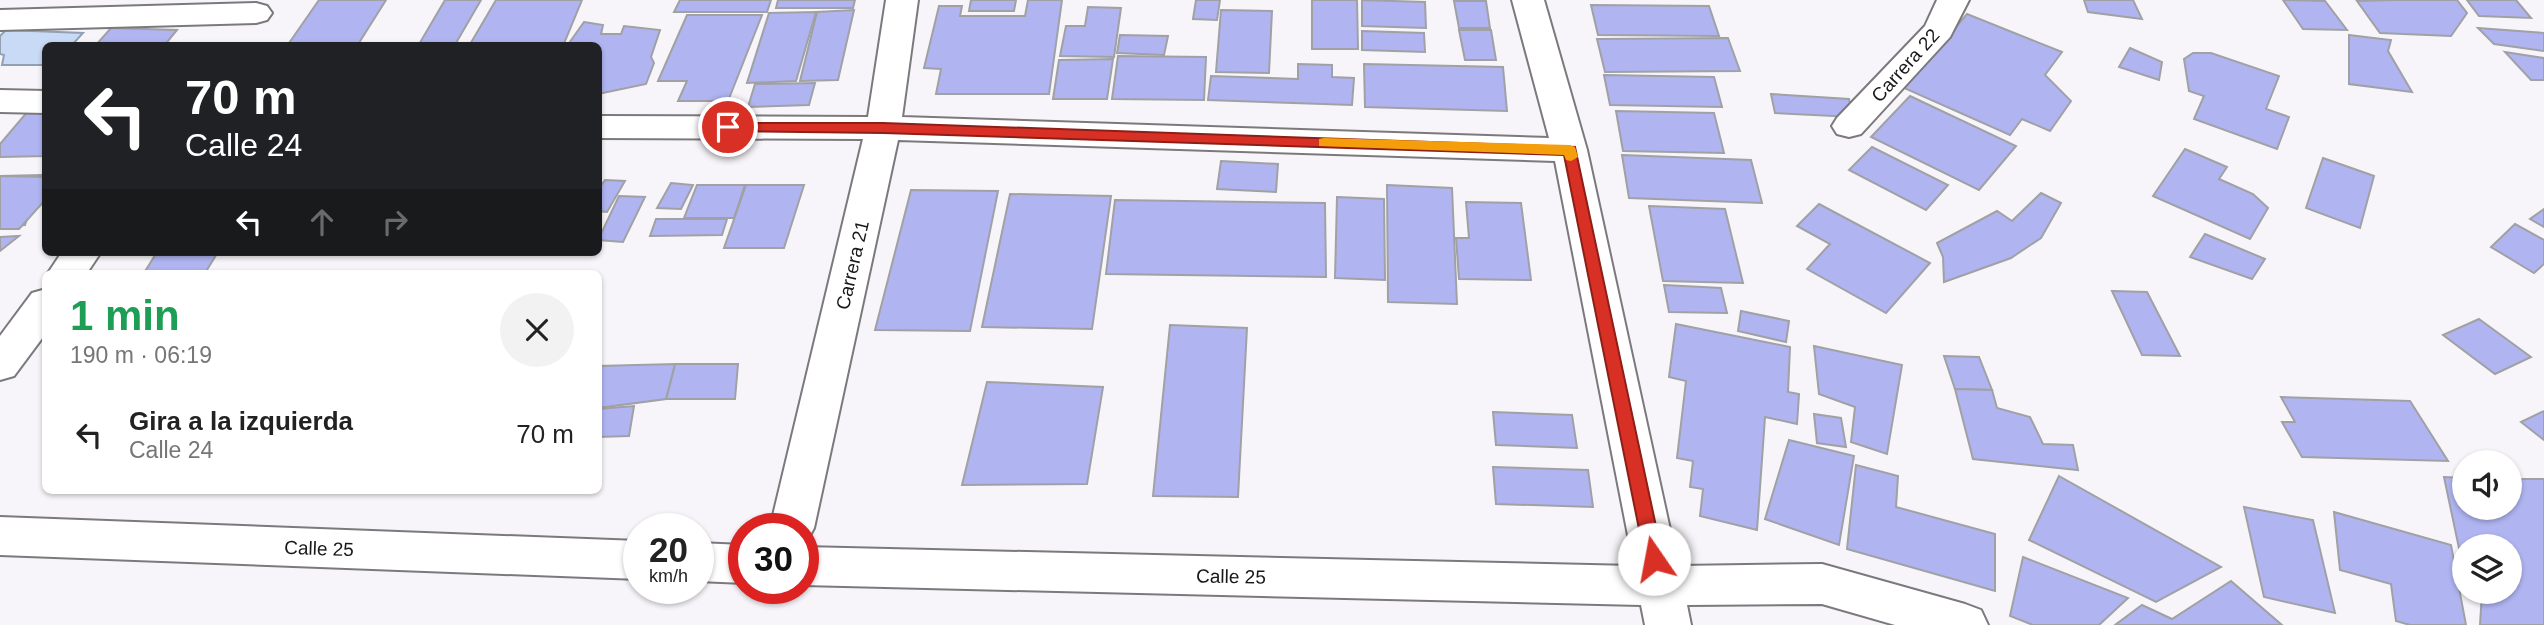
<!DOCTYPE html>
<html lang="es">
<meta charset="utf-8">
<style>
body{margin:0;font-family:Helvetica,sans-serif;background:#f2f2f2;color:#222;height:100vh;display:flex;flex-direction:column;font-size:26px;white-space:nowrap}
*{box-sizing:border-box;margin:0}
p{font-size:23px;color:#767676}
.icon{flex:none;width:38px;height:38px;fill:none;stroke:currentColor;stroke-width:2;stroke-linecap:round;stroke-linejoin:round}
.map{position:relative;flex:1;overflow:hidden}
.side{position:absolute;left:42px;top:270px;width:560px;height:224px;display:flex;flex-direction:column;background:#fff;border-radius:10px;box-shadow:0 2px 5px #0004}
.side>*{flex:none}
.top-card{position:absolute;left:42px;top:42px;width:560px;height:214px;border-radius:10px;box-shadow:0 2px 5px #0004;background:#202124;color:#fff;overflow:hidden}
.tools{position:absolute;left:2452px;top:450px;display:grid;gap:14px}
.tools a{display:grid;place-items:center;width:70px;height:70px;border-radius:50%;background:#fff;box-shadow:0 2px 5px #0004;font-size:35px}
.speed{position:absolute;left:623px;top:513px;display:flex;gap:14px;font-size:35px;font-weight:700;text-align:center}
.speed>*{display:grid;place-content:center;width:91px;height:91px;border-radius:50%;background:#fff;box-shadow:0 2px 5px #0004;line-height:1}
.speed small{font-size:18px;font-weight:400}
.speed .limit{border:10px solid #d22;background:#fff;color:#111}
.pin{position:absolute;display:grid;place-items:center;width:60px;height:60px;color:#fff;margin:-30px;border:4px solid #fff;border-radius:50%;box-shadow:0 2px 7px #0007}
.me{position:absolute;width:77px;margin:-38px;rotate:348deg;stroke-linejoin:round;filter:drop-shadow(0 0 5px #0008)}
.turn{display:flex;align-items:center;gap:24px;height:147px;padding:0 28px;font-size:32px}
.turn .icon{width:91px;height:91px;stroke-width:2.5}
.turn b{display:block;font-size:49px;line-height:60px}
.lanes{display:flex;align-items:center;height:66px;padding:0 28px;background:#0003;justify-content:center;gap:35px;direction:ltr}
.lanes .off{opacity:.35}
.round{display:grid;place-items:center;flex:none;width:74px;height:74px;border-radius:37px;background:#f2f2f2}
.head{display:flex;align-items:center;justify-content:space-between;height:119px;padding:0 28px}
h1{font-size:42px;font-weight:800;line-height:52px;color:#1e9e55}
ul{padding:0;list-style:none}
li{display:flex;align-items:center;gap:21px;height:91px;padding:0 28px}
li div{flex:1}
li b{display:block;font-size:26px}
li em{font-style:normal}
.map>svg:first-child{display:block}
.water{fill:#c8daf6;stroke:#93a0b4;stroke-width:2}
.building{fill:#b0b5f2;stroke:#a0a1a4;stroke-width:2}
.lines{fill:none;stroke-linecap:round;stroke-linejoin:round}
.street-casing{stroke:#7b797d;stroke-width:4}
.street{fill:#fff;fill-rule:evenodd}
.route{fill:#d93025;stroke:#8d1f18;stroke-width:2}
.slow{fill:#f59e0b}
.labels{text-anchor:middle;stroke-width:5;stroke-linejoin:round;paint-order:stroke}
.street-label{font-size:19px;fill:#181819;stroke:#fff}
</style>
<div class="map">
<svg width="2544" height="625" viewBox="0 0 2544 625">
<rect width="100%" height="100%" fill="#f7f5f9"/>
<!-- water -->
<path class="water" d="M6 30 83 33 72 45 46 46 45 65H2L4 55 0 54V36Z"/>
<!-- building -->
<g class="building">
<path d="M319 0H386L357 46H287Z"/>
<path d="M445 0H481L456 43 465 46H418Z"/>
<path d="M496 0H582L563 46H469Z"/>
<path d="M680 0H771L767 12H674Z"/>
<path d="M778 0H855L853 8H776Z"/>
<path d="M971 0H1016L1014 11H969Z"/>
<path d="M1028 0H1062L1049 94H936L941 69 924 68 939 6H962L960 16H1025Z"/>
<path d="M1196 0H1220L1217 20 1193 19Z"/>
<path d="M1312 0H1357L1358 49H1312Z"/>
<path d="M1362 0 1425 2 1426 28 1362 26Z"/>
<path d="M2084 0H2133L2142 19 2088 12Z"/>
<path d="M2283 0 2325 1 2347 30 2303 29Z"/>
<path d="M2393 0H2457L2467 13 2451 36 2380 33 2357 1Z"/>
<path d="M2467 0H2516L2531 18 2479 16Z"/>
<path d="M1454 1H1486L1490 28H1459Z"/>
<path d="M1591 5 1709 6 1719 36 1598 35Z"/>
<path d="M1088 7 1121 8 1114 57 1060 56 1066 26H1085Z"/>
<path d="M854 10 838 80 800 81 817 12Z"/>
<path d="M1221 10 1272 11 1269 73 1216 72Z"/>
<path d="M816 12 796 81 747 83 769 13Z"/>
<path d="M1967 14 2062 52 2045 75 2071 101 2050 131 2022 119 2010 135 1904 88Z"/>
<path d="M687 15H762L728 101H678L687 81H658Z"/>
<path d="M584 22 603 25 601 34H621L624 26 660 30 651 57 654 63 646 84 598 94V46H567Z"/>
<path d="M111 28 177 30 164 46H95Z"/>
<path d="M2478 28 2544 33V51L2494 44Z"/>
<path d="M1459 30H1491L1496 60H1465Z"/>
<path d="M1362 31 1424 33 1425 52 1362 50Z"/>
<path d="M1120 35 1168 36 1164 55 1117 53Z"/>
<path d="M2349 35 2391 40 2388 51 2412 92 2349 84Z"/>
<path d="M1728 38 1740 71 1605 72 1597 39Z"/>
<path d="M2130 48 2162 62 2159 80 2119 67Z"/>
<path d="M2505 52 2544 58V80H2531Z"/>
<path d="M2193 53H2211L2279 76 2266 109 2289 117 2277 149 2194 119 2204 96 2189 91 2184 59Z"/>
<path d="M1118 56 1206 57 1204 100 1112 99Z"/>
<path d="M1113 59 1107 99H1053L1059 60Z"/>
<path d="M1298 64 1332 65V77L1354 78 1352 105 1208 100 1211 76 1298 79Z"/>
<path d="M1364 64 1503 67 1507 111 1365 107Z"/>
<path d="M1604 75 1714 77 1722 107 1610 105Z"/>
<path d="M815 83 809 105 748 107 755 84Z"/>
<path d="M1771 94 1849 99 1853 117 1775 113Z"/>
<path d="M1910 96 2016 146 1979 190 1871 137Z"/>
<path d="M28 111H46V156L0 157V144Z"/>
<path d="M1616 111 1714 113 1724 153 1623 151Z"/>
<path d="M1872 147 1948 185 1926 210 1849 170Z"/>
<path d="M2185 149 2227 167 2219 179 2253 194 2268 208 2250 239 2153 196Z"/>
<path d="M1622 155 1751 160 1762 203 1629 198Z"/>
<path d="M2323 158 2374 176 2360 228 2306 208Z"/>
<path d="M1221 161 1278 164 1276 192 1217 189Z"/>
<path d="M41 175 25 225 0 227V176Z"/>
<path d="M0 176 46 177V199L19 229H0Z"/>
<path d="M605 180 625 181 607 212 598 211V190Z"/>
<path d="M671 183 693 185 681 209 657 208Z"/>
<path d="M697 185H745L734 218H684Z"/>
<path d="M746 185H804L784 248H724Z"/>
<path d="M1387 185 1452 188 1457 304 1388 302Z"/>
<path d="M911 190 998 191 970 331 875 330Z"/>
<path d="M2041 193 2061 203 2041 238 2011 258 1944 282 1943 257 1937 243 1997 211 2012 221Z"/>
<path d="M1010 194 1111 196 1092 329 982 327Z"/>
<path d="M619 196 645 197 623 242 598 240Z"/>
<path d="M1337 197 1384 199 1385 280 1335 278Z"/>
<path d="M1115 200 1325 203 1326 277 1106 274Z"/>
<path d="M1466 202 1521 203 1531 280 1459 279 1456 238H1469Z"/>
<path d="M1819 204 1930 263 1886 313 1807 269 1830 244 1797 226Z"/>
<path d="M1649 206 1725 209 1743 283 1663 281Z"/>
<path d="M2544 209V227L2530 219Z"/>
<path d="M656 219H727L722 235 650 236Z"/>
<path d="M2515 224 2544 240V264L2534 273 2491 247Z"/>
<path d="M2205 234 2265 259 2252 279 2190 257Z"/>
<path d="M19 236 0 251V237Z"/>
<path d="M157 252H218L205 273H144Z"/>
<path d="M1664 285 1721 288 1727 313 1669 312Z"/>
<path d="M2112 291 2147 292 2180 356 2142 355Z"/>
<path d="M1741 311 1789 321 1786 342 1738 331Z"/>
<path d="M2479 319 2531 357 2495 374 2443 335Z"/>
<path d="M1676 324 1790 347 1788 392 1799 394 1797 424 1765 417 1757 530 1700 516 1703 489 1690 487 1693 461 1677 458 1686 381 1669 377Z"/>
<path d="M1170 325 1247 328 1238 497 1153 496Z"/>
<path d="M1814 346 1902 365 1887 454 1851 442 1855 407 1819 394Z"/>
<path d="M1944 356 1979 357 1992 390 1955 389Z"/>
<path d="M675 364H738L735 399H666Z"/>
<path d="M675 364 666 399 598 408V366Z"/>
<path d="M987 382 1103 387 1087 484 962 485Z"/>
<path d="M1955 389 1992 390 1997 408 2030 417 2043 444 2073 445 2078 470 1973 459Z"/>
<path d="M2281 397 2410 401 2448 461 2302 457 2282 422H2295Z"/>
<path d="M634 406 629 436 598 437V409Z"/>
<path d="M2544 411V440L2521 422Z"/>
<path d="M1493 412 1572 415 1577 448 1496 445Z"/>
<path d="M1814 414 1841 418 1846 447 1817 443Z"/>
<path d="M1789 440 1854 456 1839 545 1765 519Z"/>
<path d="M1856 465 1898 476 1896 507 1995 534V591L1847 549Z"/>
<path d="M1493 467 1588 470 1593 507 1496 504Z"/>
<path d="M2059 476 2221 567 2156 602 2029 540Z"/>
<path d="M2444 477 2464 478V508H2510V479H2544V625H2480L2482 592H2510V546H2464V553H2460Z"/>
<path d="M2244 507 2313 520 2335 613 2264 597Z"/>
<path d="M2334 512 2451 545 2466 625H2410L2396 621 2391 584 2340 570Z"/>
<path d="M2023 557 2128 598 2099 625H2033L2010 616Z"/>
<path d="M2231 581 2282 625H2115L2142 605 2172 619Z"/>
</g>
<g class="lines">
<!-- street casing -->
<g class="street-casing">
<g id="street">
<path d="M886 0H918L902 117 1549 138 1512 0H1544L1587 150 1678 566 1822 564 1965 604 1981 610 1988 625H1895L1822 604 1687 605 1691 625H1645L1641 605 803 585V547L1634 566 1555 161 898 140 814 528 807 541 803 543V528H770L863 139 598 138V116L868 117Z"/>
<path d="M1937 0H1969L1950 37 1861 134 1849 137 1837 134 1832 126 1837 118 1925 26Z"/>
<path d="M256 3 267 6 272 13 267 20 256 23 0 30V10Z"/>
<path d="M0 90 46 91V113L0 112Z"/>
<path d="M62 252H101L87 273H48Z"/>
<path d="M46 289V333L14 376 0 380V336L32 293Z"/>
<path d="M0 517 639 541V579L0 555Z"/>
<path d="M698 543 744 545V583L698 581Z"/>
</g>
</g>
<!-- street -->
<use href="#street" class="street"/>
</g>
<!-- route -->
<path class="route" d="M728 123H883L1575 147 1663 559 1661 565 1654 567 1648 565 1645 559 1564 155 883 133 723 131V124Z"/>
<!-- slow -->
<path class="slow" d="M1324 138 1570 145 1575 147 1578 157 1571 161 1566 160 1564 155 1319 146V139Z"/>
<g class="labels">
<!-- street labels -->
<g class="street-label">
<text transform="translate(1905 65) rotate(-48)" y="7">Carrera 22</text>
<text transform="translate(852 265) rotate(-77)" y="7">Carrera 21</text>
<text transform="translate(319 548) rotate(2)" y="7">Calle 25</text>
<text transform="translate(1231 576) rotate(1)" y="7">Calle 25</text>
</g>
</g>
</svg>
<div class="tools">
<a><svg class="icon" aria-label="sound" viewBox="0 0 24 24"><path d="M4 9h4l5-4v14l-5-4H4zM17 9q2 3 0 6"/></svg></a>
<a><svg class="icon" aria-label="layers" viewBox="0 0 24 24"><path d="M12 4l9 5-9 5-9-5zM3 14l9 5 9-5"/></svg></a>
</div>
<div class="speed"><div>20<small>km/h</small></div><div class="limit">30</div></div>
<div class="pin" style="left:728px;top:127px;background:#d93025"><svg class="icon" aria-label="arrive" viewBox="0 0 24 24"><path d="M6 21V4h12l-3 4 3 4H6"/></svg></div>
<svg class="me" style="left:1654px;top:559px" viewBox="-20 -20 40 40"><circle r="19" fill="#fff"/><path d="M0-13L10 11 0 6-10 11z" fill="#d93025"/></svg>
<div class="top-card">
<div class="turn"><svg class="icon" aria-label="left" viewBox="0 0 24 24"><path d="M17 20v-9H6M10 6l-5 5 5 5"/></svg><div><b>70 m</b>Calle 24</div></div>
<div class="lanes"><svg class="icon" aria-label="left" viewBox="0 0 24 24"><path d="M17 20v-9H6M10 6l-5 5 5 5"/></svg><svg class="icon off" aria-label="ahead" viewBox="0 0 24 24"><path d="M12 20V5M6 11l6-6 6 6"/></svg><svg class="icon off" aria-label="right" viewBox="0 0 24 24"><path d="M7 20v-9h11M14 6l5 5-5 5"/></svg></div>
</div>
<section class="side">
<div class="head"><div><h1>1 min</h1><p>190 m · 06:19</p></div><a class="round"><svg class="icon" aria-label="close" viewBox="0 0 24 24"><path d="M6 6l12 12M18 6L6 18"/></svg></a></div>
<ul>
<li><svg class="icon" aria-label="left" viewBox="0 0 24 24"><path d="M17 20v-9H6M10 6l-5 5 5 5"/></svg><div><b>Gira a la izquierda</b><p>Calle 24</p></div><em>70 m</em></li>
</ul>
</section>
</div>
